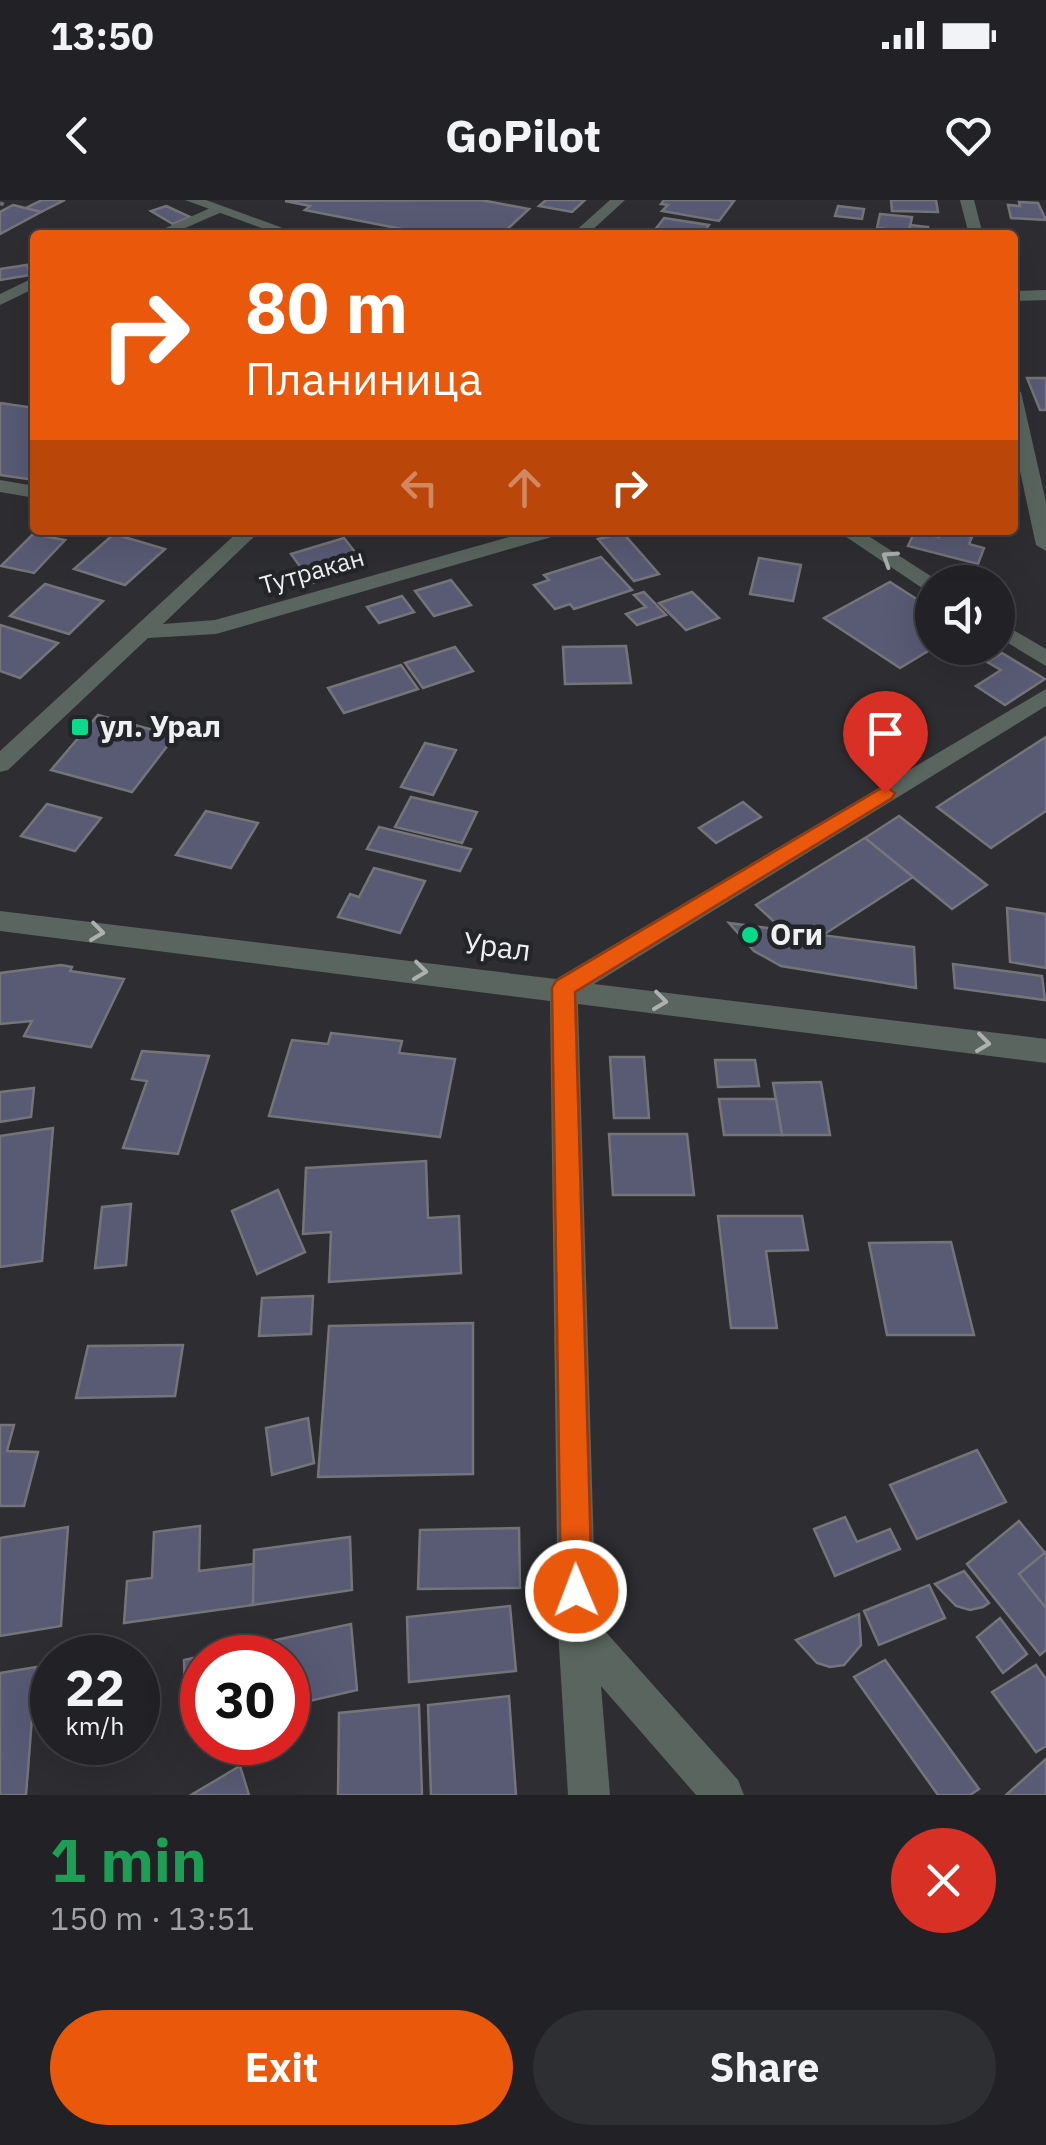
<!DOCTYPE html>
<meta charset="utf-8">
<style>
body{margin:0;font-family:"IBM Plex Sans",sans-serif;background:#2e2f32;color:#f1f3f6;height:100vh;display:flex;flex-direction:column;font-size:38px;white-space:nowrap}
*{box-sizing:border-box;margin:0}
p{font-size:32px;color:#a2a4a7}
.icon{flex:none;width:55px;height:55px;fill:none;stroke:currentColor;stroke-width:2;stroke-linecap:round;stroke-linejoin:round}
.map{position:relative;height:1595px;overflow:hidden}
.details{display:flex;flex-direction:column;background:#222226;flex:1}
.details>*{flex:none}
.top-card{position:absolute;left:30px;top:30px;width:988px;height:305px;border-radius:10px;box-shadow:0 10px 40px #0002,0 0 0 2px #3f3f43;background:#ea580c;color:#fff;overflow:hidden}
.tools{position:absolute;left:915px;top:365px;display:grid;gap:20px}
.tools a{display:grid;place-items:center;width:100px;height:100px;border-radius:50%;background:#222226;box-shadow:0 10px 40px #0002,0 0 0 2px #3f3f43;font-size:50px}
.speed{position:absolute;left:30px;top:1435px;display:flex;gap:20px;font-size:50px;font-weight:700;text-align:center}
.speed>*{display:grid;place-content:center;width:130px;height:130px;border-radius:50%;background:#222226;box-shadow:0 10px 40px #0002,0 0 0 2px #3f3f43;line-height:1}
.speed small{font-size:25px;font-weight:400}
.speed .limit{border:15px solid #d22;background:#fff;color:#111}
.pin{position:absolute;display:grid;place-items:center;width:85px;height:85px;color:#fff;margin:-102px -42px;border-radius:50% 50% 50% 0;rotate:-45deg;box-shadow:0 0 10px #0007}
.pin .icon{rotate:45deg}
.me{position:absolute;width:110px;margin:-55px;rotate:359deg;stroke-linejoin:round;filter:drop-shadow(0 0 8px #0008)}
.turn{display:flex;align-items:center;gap:35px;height:210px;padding:0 50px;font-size:45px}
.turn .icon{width:130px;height:130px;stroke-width:2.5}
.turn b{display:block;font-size:70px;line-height:85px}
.lanes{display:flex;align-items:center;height:95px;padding:0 50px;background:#0003;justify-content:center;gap:50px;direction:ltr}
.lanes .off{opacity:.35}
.round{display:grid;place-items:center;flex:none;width:105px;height:105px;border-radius:52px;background:#2e2f32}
.head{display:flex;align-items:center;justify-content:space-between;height:170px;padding:0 50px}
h1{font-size:60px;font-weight:700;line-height:75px;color:#1e9e55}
.action{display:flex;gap:20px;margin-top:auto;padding:20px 50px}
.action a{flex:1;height:115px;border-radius:60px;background:#ea580c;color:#fff;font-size:40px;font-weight:700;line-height:115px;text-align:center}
.action a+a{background:#2e2f32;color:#f1f3f6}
.status{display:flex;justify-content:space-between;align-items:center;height:70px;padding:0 50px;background:#222226;direction:ltr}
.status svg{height:28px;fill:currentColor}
header{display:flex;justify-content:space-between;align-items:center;height:130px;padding:0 50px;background:#222226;font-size:45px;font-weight:700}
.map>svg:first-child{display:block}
.building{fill:#595a74;stroke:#747479;stroke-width:2.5}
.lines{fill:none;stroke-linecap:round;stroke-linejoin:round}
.path{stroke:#6a6b6e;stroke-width:4;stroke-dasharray:4 4;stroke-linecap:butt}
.service{fill:#59655e;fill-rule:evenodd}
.minor{fill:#59655e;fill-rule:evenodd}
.oneway{stroke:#acb1af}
.route{fill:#ea580c;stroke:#983908;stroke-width:2.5}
.poi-dot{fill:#08d98b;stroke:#242528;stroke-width:4}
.labels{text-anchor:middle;stroke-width:9;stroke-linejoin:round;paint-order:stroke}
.far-street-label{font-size:25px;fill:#eff0f2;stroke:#242528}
.poi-label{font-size:30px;font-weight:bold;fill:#eff0f2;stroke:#242528;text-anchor:start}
.street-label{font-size:30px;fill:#eff0f2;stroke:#242528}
</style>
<div class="status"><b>13:50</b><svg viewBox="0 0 49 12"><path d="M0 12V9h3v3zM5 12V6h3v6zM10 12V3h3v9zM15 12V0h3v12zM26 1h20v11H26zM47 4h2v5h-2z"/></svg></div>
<header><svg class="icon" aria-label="back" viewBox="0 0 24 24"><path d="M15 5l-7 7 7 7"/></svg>GoPilot<svg class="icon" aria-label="heart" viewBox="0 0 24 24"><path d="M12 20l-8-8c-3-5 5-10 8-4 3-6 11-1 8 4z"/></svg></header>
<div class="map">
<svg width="1046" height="1595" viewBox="0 0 1046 1595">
<rect width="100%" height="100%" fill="#2e2e32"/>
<!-- building -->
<g class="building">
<path d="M42 0H65L41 12 26 8Z"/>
<path d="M481 0 529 9 501 35H432L305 10 310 6 285 1Z"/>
<path d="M546 0H585L572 12 539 6Z"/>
<path d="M664 0H728L734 1 719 21 662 11 668 5 661 4Z"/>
<path d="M891 0H936L938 12 892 11Z"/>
<path d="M1019 2 1038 3 1046 20 1011 18 1008 5 1020 6Z"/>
<path d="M13 5 41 12 0 34V12Z"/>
<path d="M166 6 190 17 173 24 151 11Z"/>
<path d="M838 6 864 9 862 19 835 16Z"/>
<path d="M880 14 912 17 909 32 877 28Z"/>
<path d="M664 18 709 25 702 35H651Z"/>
<path d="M910 25 928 27 927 34 937 35H894L895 30 909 32Z"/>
<path d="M27 65 30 75 0 80V69Z"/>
<path d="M1027 178H1046V210H1040Z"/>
<path d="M0 203 35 208V280L0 275Z"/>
<path d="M942 330 972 337 969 344 984 348 978 364 908 346 915 331 939 337Z"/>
<path d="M623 333 659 374 634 381 598 339Z"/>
<path d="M33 334 65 340 34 373 1 366Z"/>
<path d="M114 334 165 349 125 385 74 369Z"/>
<path d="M344 338 366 366 312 383 291 354Z"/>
<path d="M601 357 632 390 574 409 570 404 555 409 534 385 549 380 544 375Z"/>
<path d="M759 358 801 365 793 401 750 394Z"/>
<path d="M451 380 471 405 434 416 415 391Z"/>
<path d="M890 382 932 409 933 448 900 468 824 418Z"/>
<path d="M45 384 103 401 69 434 10 416Z"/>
<path d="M644 392 666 415 637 425 626 414 646 407 634 395Z"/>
<path d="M692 392 719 418 686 430 659 403Z"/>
<path d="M402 396 414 412 379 423 367 407Z"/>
<path d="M0 425 58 443 20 478 0 471Z"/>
<path d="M626 446 631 483 565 484 563 447Z"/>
<path d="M455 447 473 471 423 488 405 463Z"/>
<path d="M1002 453 1045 479 1005 505 976 486 1001 470 987 462Z"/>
<path d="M401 465 418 489 344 513 328 488Z"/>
<path d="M98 515 175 536 132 592 51 570Z"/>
<path d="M1046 537V611L991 648 937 607Z"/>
<path d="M425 543 456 550 433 595 401 587Z"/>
<path d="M411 597 477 612 462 643 395 627Z"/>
<path d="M743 602 761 617 716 643 699 628Z"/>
<path d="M47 604 101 618 75 651 21 636Z"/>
<path d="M206 611 258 623 231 668 176 655Z"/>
<path d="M899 616 987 685 952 709 865 638Z"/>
<path d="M379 627 471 649 460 671 367 649Z"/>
<path d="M865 638 913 677 823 735 783 730 756 705Z"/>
<path d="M374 668 425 681 400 733 338 717 350 694 359 697Z"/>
<path d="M1007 708 1046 714V768L1010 762Z"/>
<path d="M729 723 914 747 916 788 781 766 754 751Z"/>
<path d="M953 764 1042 776 1045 800 955 788Z"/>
<path d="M61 765 72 767 70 771 124 779 91 847 24 836 32 821 0 824V773Z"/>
<path d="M331 833 402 841 399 853 455 859 440 937 269 916 292 840 328 844Z"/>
<path d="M142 851 209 856 178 954 123 948 147 881 132 879Z"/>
<path d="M610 857H644L649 918H614Z"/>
<path d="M715 860H755L759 886 718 887Z"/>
<path d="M821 882 830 935H782L773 883Z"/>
<path d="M34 888 31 917 0 922V892Z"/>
<path d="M719 899H776L782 935H724Z"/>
<path d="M53 928 42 1061 0 1067V936Z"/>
<path d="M609 934H687L694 995H613Z"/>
<path d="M426 961 428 1018 459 1016 461 1073 329 1082 331 1032 303 1034 306 968Z"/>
<path d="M278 990 305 1052 257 1074 232 1011Z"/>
<path d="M131 1004 126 1065 95 1068 102 1007Z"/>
<path d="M718 1016H802L808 1050 766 1051 777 1128H731Z"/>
<path d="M951 1042 974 1135H887L869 1043Z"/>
<path d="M313 1096 311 1134 259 1136 262 1098Z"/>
<path d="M473 1123V1274L318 1277 329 1126Z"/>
<path d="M183 1145 175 1196 76 1198 88 1146Z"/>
<path d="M308 1218 314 1263 272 1275 266 1228Z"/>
<path d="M0 1225H14L7 1251 38 1252 24 1306H0Z"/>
<path d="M977 1250 1006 1302 917 1339 890 1285Z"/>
<path d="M845 1317 857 1342 890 1329 900 1349 835 1376 814 1329Z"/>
<path d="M1019 1321 1045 1353 1019 1374 1046 1408V1450L1040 1455 967 1364Z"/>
<path d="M200 1326 199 1371 254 1364 253 1405 124 1423 127 1381 152 1378 154 1332Z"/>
<path d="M68 1327 61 1426 0 1436V1338Z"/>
<path d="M519 1328 520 1388 418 1389 420 1330Z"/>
<path d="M350 1337 352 1390 253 1405 254 1350Z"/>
<path d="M1046 1352V1408L1019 1374Z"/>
<path d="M964 1371 989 1403 983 1407 970 1410 956 1406 935 1384Z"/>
<path d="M929 1385 945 1418 879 1445 864 1411Z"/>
<path d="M510 1406 516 1471 409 1482 407 1417Z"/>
<path d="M859 1414 861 1445 844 1465 830 1467 817 1463 796 1440Z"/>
<path d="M1000 1418 1027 1454 1003 1473 977 1437Z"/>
<path d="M351 1424 357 1490 288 1506V1458H267L266 1442Z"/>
<path d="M266 1442 267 1458H202V1525L186 1529 184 1460Z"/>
<path d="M885 1460 979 1589 970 1595H938L854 1477Z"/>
<path d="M1036 1465 1046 1479V1546L1036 1552 992 1492Z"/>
<path d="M36 1467 26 1595H0V1473Z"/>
<path d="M509 1496 516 1595H431L428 1505Z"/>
<path d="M419 1505 422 1595H338L339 1513Z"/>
<path d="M1046 1559V1595H1006Z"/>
<path d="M240 1566 249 1595H191Z"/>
</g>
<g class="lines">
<!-- path -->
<path class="path" d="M0 3 5 5"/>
<!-- service -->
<g class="service">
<path d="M217 5 222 6V12L169 35H150Z"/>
<path d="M35 77V88L0 105V94Z"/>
</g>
<!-- minor -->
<g class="minor">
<path d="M185 0H206L302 35H281Z"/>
<path d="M610 0H625L587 35H571Z"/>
<path d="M960 0H974L983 35H969Z"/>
<path d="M1046 90V100L1012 101V91Z"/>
<path d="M1012 187 1021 192 1046 302V351L1036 345 1012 234Z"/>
<path d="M0 280 35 286V298L0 292Z"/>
<path d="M240 330H261L163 424 215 420 534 330H565L562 334 216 434 148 438 8 570 0 572V551Z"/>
<path d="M836 330H859L940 382H932V392L925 390Z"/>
<path d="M998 421 1046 449V466L998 437Z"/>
<path d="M1046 489V506L594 784 1046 839V863L578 804 596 1421 738 1580 744 1595H696L601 1486 610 1595H568L558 1429 550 801 0 731V711L556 779Z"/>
</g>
</g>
<!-- one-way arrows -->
<defs><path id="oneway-chevron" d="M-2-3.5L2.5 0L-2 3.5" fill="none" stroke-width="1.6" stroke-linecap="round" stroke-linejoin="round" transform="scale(2.5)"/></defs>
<g class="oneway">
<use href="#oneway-chevron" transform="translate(889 358) rotate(-147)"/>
<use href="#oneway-chevron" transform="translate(97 732) rotate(7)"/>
<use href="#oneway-chevron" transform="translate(420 771) rotate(7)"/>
<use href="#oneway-chevron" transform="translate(660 801) rotate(7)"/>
<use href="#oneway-chevron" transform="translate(983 843) rotate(7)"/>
</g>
<!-- route -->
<path class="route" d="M885 586 895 593 892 598 575 792 592 1391 587 1402 576 1407 565 1402 561 1391 552 788 556 781Z"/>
<!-- markers -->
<g class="poi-dot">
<rect x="70" y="517" width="20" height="20" rx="5"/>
<circle cx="750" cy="735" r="10"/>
</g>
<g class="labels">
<!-- far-street labels -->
<g class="far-street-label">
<text transform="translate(312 371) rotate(-16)" y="9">Тутракан</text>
</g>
<!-- poi labels -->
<g class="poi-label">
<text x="100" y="537">ул. Урал</text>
<text x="770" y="745">Оги</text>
</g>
<!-- street labels -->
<g class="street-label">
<text transform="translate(497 747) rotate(7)" y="10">Урал</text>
</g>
</g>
</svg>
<div class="tools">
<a><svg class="icon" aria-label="sound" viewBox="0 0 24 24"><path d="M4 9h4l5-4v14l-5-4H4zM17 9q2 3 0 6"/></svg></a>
</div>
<div class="speed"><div>22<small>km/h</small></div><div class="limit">30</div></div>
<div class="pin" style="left:885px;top:593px;background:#d93025"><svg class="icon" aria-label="arrive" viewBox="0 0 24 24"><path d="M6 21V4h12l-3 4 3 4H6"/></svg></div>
<svg class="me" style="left:576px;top:1391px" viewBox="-20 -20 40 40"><circle r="17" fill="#ea580c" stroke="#fff" stroke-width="3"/><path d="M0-11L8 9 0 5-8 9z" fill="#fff"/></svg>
<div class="top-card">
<div class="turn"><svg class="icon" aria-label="right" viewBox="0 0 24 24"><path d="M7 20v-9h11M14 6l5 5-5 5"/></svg><div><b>80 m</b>Планиница</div></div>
<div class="lanes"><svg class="icon off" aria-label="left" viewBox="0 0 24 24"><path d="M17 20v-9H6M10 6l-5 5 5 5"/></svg><svg class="icon off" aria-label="ahead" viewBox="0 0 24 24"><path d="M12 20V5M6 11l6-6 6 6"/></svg><svg class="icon" aria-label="right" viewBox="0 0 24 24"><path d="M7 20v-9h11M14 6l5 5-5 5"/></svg></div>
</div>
</div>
<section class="details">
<div class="head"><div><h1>1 min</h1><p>150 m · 13:51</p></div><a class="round" style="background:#d93025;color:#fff"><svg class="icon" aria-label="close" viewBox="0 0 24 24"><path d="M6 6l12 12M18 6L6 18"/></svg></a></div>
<div class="action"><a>Exit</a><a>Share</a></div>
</section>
